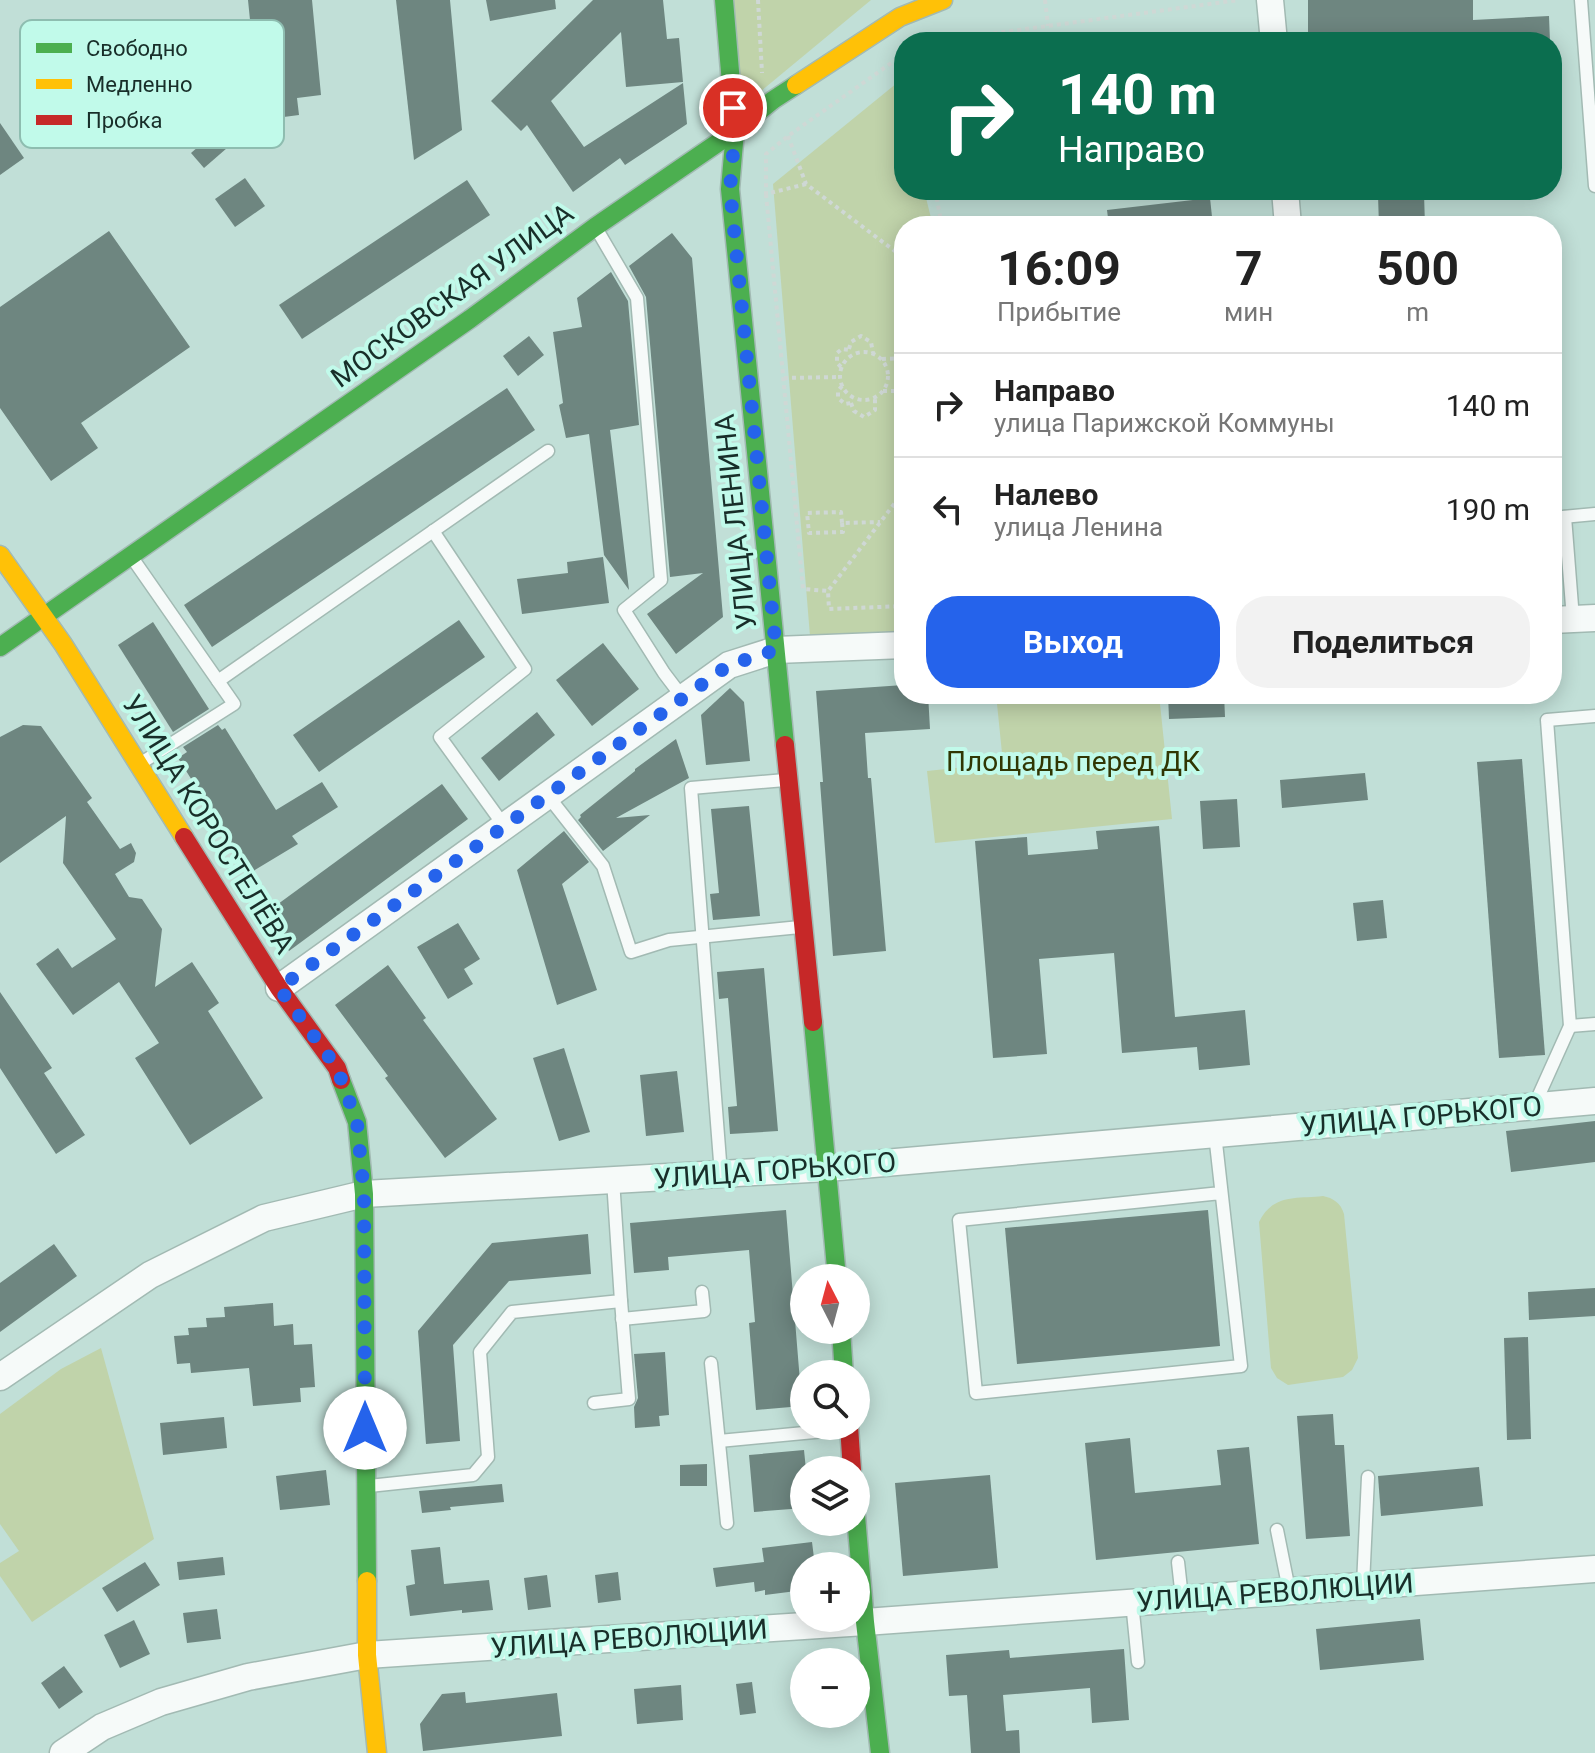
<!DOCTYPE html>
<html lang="ru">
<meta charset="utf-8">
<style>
body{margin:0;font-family:Roboto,sans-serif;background:#f2f2f2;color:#222;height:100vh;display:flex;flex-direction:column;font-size:30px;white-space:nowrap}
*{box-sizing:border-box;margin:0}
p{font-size:26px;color:#767676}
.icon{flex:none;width:44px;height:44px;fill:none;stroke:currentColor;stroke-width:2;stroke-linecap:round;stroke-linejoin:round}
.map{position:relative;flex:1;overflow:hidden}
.drawer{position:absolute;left:894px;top:216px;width:668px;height:488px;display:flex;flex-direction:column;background:#fff;border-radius:32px;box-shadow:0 4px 20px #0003}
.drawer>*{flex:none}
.banner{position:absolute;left:894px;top:32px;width:668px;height:168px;border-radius:32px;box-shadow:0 4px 20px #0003;background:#0b6e4f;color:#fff;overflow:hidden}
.needle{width:52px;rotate:354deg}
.controls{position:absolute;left:790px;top:1264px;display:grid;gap:16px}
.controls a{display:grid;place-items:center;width:80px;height:80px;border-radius:50%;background:#fff;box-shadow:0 4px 20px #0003;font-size:40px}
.pin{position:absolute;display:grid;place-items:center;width:68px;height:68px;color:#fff;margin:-34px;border:4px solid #fff;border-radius:50%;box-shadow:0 2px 8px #0007}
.me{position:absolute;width:88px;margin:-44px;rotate:0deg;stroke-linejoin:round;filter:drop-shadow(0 0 6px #0008)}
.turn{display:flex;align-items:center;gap:28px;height:168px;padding:0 32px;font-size:36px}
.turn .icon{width:104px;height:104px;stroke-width:2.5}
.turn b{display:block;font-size:56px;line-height:68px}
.eta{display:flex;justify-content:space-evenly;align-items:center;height:136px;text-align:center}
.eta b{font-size:48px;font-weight:700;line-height:56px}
.primary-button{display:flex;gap:16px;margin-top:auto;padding:16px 32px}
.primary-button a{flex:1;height:92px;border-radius:32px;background:#2563eb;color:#fff;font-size:32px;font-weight:700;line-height:92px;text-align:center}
.primary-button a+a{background:#f2f2f2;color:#222}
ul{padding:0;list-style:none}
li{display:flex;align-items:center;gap:24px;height:104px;padding:0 32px;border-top:2px solid #e0e0e0}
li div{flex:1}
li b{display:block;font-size:30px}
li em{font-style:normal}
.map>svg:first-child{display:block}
.green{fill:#c0d3aa}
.building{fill:#6e8680}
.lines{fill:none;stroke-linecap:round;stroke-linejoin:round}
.lane-casing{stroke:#a2bab3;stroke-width:15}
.street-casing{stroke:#a2bab3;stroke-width:29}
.fast-casing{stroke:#a2bab3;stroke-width:21}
.slow-casing{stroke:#a2bab3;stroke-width:21}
.jam-casing{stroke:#a2bab3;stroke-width:21}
.path{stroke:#cfd8d5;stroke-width:4;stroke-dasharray:4 4;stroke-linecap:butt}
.lane{stroke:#f6faf9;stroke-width:12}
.street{stroke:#f6faf9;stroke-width:26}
.fast{stroke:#4caf50;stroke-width:18}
.slow{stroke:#ffc107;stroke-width:18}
.jam{stroke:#c62828;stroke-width:18}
.route{stroke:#2563eb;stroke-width:14;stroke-dasharray:0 25.2}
.labels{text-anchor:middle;stroke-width:8;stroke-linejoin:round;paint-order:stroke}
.street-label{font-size:28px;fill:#182e29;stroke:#c1faea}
.park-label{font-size:28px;fill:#303603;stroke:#c1faea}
.key{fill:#c1faea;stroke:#8ebdb0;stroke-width:2}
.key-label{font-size:22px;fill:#182e29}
</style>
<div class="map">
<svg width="1595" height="1753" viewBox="0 0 1595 1753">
<rect width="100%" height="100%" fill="#c1dfd7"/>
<!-- green -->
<g class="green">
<path d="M730 0H871L754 97 739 85Z"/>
<path d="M897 83 904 110V190H924L933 226H904V632L810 636 773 184Z"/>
<path d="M996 694H1159L1172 819 935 843 927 771 1003 763Z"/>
<path d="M1323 1196C1333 1198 1341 1203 1344 1214L1358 1358 1352 1370 1343 1377 1288 1385 1277 1378 1271 1368 1259 1222C1273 1194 1295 1199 1323 1196Z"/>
<path d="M101 1348 154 1539 32 1622 0 1576V1563L19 1551 0 1524V1414L61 1369Z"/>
</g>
<!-- building -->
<g class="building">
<path d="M248 0H312L321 95 297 98 299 115 276 118 274 98 258 100Z"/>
<path d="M396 0H450L462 130 414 160Z"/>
<path d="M486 0H555L556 9 490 21Z"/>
<path d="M593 0H663L667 39 679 38 683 82 626 87 621 32 551 101 584 147 683 83 687 124 625 165 620 158 573 192 527 125 521 131 491 101Z"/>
<path d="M1308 0H1473V20L1549 16 1550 42H1417V35H1367V42H1308Z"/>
<path d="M0 123 24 158 0 175Z"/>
<path d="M214 133 227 148 204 168 191 153Z"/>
<path d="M245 178 265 206 235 227 215 199Z"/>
<path d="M467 180 490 215 302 339 279 305Z"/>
<path d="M1424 194 1425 226H1379L1378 195Z"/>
<path d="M1210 198 1213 226H1109L1107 210Z"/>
<path d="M109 231 190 347 81 423 98 448 51 481 0 408V307Z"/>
<path d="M672 233 692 258 723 617 676 654 647 614 703 573 670 577 646 297 629 266Z"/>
<path d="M611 272 628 301 639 425 610 430 629 590 604 555 589 434 566 438 559 405 563 403 553 332 582 327 577 298Z"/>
<path d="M529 336 544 355 518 376 503 356Z"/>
<path d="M507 388 535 430 212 647 184 605Z"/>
<path d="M603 557 609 603 522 614 517 579 568 573 567 562Z"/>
<path d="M459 620 485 657 319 772 293 735Z"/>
<path d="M153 622 209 709 173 732 118 645Z"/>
<path d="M603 643 639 689 592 726 556 680Z"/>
<path d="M904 685V694H928L930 729 865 733 868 778H871L886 951 833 956 820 782H823L816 691Z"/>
<path d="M730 688 744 702 750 761 706 765 701 715Z"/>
<path d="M1168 694H1224L1225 717 1169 719Z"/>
<path d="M537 712 555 735 499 781 481 758Z"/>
<path d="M23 725 41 726 92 798 87 802 120 849 131 843 136 853 134 862 115 874 129 897 142 899 162 929 155 987 192 962 219 1003 208 1011 263 1098 190 1145 135 1058 159 1043 119 982 73 1015 36 964 58 948 72 968 116 939 63 863 66 816 0 863V737Z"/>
<path d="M218 725 222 730 225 728 276 810 322 782 338 807 292 836 298 844 250 873 178 758 187 752 183 747Z"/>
<path d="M676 739 689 778 616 818 650 815 603 851 578 820 581 817 580 815 635 771V769Z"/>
<path d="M1522 759 1545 1055 1499 1058 1477 762Z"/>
<path d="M1365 773 1368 800 1282 808 1280 780Z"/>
<path d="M442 784 468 819 289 951 263 915Z"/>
<path d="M1237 799 1240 847 1203 849 1200 801Z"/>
<path d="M749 806 760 916 713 920 710 894 719 893 711 809Z"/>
<path d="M1159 826 1175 1017 1245 1010 1250 1065 1199 1070 1197 1047 1122 1053 1114 953 1039 959 1047 1054 993 1058 975 841 1027 837 1028 855 1098 849 1096 831Z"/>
<path d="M564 831 589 862 562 884 597 990 557 1005 517 870Z"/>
<path d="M1383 900 1387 938 1357 941 1353 903Z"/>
<path d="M458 923 480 959 464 969 473 984 448 999 417 947Z"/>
<path d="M388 965 426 1018 423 1020 497 1119 445 1158 385 1078 388 1076 335 1005Z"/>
<path d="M764 968 778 1131 730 1134 728 1107 737 1106 728 998 719 999 717 972Z"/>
<path d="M0 992 52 1068 44 1073 85 1135 56 1154 0 1068Z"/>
<path d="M564 1048 590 1132 559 1141 533 1058Z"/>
<path d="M677 1071 684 1132 646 1136 640 1075Z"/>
<path d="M1595 1121V1162L1511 1172 1506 1131Z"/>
<path d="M786 1210 802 1406 756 1410 749 1323 755 1322 749 1250 668 1257 669 1270 634 1273 630 1223Z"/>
<path d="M1208 1210 1220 1346 1017 1364 1005 1228Z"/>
<path d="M588 1234 591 1274 509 1281 453 1345 460 1441 426 1444 418 1331 492 1243Z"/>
<path d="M54 1244 77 1276 0 1332V1283Z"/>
<path d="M1595 1288V1316L1529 1320 1528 1292Z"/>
<path d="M273 1303 274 1326 293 1324 294 1345 312 1344 315 1387 300 1388 301 1402 253 1406 249 1368 191 1373 190 1363 177 1364 174 1336 189 1335 188 1328 207 1327 206 1318 225 1317 224 1307Z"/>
<path d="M1528 1337 1531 1439 1507 1440 1504 1338Z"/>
<path d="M665 1352 669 1415 659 1416 660 1426 635 1428 634 1407 638 1398 634 1354Z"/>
<path d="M1333 1414 1335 1445H1344L1350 1536 1306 1539 1297 1416Z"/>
<path d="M224 1417 227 1448 163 1455 160 1423Z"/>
<path d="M1130 1438 1135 1493 1221 1485 1217 1450 1249 1447 1259 1544 1096 1560 1085 1443Z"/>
<path d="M804 1450 806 1470H804V1508L754 1512 749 1455Z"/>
<path d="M707 1464V1486H680V1465Z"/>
<path d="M1479 1467 1483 1506 1381 1516 1378 1476Z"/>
<path d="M326 1470 330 1505 280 1510 276 1476Z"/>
<path d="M990 1475 998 1568 903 1576 895 1483Z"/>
<path d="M502 1484 504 1502 450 1507 451 1510 422 1513 419 1491Z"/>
<path d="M812 1542 815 1566H804V1590L765 1595V1590L755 1592 754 1582 716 1587 713 1568 764 1562 762 1548Z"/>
<path d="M440 1547 444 1584 489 1580 493 1610 462 1613V1610L410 1616 406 1586 415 1584 411 1550Z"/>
<path d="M223 1557 225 1575 179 1580 177 1562Z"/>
<path d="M145 1562 160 1585 117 1612 102 1588Z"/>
<path d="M618 1572 621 1600 598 1603 595 1575Z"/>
<path d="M547 1575 551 1607 528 1610 524 1578Z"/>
<path d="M217 1609 221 1639 187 1643 183 1613Z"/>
<path d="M1420 1619 1424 1660 1320 1670 1316 1629Z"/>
<path d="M134 1620 150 1654 120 1668 104 1635Z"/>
<path d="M1124 1649 1129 1720 1092 1723 1090 1688 1003 1695 1006 1731 1019 1730 1020 1753H971L967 1695 949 1696 946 1655 1009 1650 1010 1658Z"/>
<path d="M64 1666 83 1692 59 1709 41 1683Z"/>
<path d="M752 1682 756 1713 740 1715 736 1684Z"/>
<path d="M681 1685 683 1720 637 1724 634 1689Z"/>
<path d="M465 1692 466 1703 557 1693 562 1736 423 1751 420 1724 442 1694Z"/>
</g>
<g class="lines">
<!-- lane casing -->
<g class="lane-casing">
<g id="lane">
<path d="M1581 0 1595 186"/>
<path d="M596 228 637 298 661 580 624 610 664 673 683 698"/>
<path d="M1565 517 1573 619"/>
<path d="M1552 518 1595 514"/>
<path d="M433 531 525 669 440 737 505 827"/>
<path d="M133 559 218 681 548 451"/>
<path d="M141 763 234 704 218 681"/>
<path d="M548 796 603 866 631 952 669 940 800 927"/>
<path d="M1570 1026 1595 1024"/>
<path d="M1534 1106 1570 1026 1547 720 1595 716"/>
<path d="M1215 1134 1241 1366 976 1393 959 1220 1221 1193"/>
<path d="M721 1174 691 788 785 780"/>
<path d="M622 1319 704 1311 702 1292"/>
<path d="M711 1363 727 1523"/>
<path d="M594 1403 629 1399 621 1301"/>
<path d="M719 1441 846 1429"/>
<path d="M369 1486 473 1475 488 1457 480 1352 512 1312 621 1301 613 1180"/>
<path d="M1277 1530 1289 1590"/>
<path d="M1178 1562 1182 1598"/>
<path d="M1363 1585 1368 1477"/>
<path d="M1132 1602 1138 1662"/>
</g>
</g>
<!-- street casing -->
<g class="street-casing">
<g id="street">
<path d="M1270 0 1274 42"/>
<path d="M1285 190 1288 226"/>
<path d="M1552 620 1595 618"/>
<path d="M279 988 729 665 776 650 904 645"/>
<path d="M0 1377 150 1275 264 1218 364 1194 827 1168 1595 1101"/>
<path d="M63 1753 102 1727 161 1702 248 1677 367 1655 865 1622 1595 1569"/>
</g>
</g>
<!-- fast casing -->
<g class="fast-casing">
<g id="fast">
<path d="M724 0 735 131 730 189 785 745"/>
<path d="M0 647 470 319 595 227 735 131 773 100 796 85"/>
<path d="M813 1022 837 1278"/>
<path d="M341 1080 357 1122 364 1194 367 1581"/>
<path d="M841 1330 844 1374"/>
<path d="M856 1516 865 1622 880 1753"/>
</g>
</g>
<!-- slow casing -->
<g class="slow-casing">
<g id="slow">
<path d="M796 85 900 17 943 0"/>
<path d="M0 555 63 644 184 837"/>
<path d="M367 1581V1655L377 1753"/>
</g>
</g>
<!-- jam casing -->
<g class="jam-casing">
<g id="jam">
<path d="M785 745 813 1022"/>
<path d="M184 837 279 988 337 1068 341 1080"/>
<path d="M849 1426 852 1470"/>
</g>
</g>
<!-- path -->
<g class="path">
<path d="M758 0 762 73"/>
<path d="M1045 0 1048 26"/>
<path d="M930 42 1239 0"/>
<path d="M788 136 806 184 904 258"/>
<path d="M806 184 766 194V154L788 136 904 54"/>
<path d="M935 190 942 226"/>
<path d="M766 194 803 589 828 591"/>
<path d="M849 349 851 342 861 336 871 342 873 353"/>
<circle cx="864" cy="376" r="24"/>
<path d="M882 359 904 358"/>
<path d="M841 367 837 363V353L842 349 849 350"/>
<path d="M784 378 840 377"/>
<path d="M842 386 838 391V398L845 404 851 403"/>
<path d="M883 391H904"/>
<path d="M851 403 854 411 864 417 875 410V398"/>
<path d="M904 491 828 591 829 609 904 606"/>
<path d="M842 523 843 532 809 533 807 513 841 512 842 523 880 522"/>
</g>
<!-- lane -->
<use href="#lane" class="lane"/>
<!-- street -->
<use href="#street" class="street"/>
<!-- fast -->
<use href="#fast" class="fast"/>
<!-- slow -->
<use href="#slow" class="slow"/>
<!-- jam -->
<use href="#jam" class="jam"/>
</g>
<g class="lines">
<!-- route -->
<path class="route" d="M365 1428 364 1194 357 1122 337 1068 279 988 729 665 776 650 730 189 735 131 733 108"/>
</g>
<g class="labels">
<!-- street labels -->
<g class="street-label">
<text transform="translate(452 295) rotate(-36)" y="10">МОСКОВСКАЯ УЛИЦА</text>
<text transform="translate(735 522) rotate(-96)" y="10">УЛИЦА ЛЕНИНА</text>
<text transform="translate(209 824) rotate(58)" y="10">УЛИЦА КОРОСТЕЛЁВА</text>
<text transform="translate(1421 1116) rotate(-5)" y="10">УЛИЦА ГОРЬКОГО</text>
<text transform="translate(775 1170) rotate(-4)" y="10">УЛИЦА ГОРЬКОГО</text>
<text transform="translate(1275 1592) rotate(-4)" y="10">УЛИЦА РЕВОЛЮЦИИ</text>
<text transform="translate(629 1638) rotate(-4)" y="10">УЛИЦА РЕВОЛЮЦИИ</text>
</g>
<!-- park labels -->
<g class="park-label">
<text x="1073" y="771">Площадь перед ДК</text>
</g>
</g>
<!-- legend -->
<rect x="20" y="20" width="264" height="128" rx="12" class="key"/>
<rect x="36" y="43" width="36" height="10" fill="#4caf50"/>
<rect x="36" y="79" width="36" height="10" fill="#ffc107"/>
<rect x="36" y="115" width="36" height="10" fill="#c62828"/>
<g class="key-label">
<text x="86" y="56">Свободно</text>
<text x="86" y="92">Медленно</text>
<text x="86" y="128">Пробка</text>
</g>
</svg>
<div class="controls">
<a><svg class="needle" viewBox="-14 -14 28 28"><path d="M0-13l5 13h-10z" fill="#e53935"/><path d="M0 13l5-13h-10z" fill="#767676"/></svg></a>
<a><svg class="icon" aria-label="search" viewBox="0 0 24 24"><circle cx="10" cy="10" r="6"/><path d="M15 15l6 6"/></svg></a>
<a><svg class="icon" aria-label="layers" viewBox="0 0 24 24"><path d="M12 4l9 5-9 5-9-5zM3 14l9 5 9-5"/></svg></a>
<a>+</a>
<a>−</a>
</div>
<div class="pin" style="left:733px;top:108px;background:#d93025"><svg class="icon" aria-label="arrive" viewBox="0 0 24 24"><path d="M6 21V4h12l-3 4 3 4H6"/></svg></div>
<svg class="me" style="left:365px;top:1428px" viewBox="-20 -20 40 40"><circle r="19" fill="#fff"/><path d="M0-13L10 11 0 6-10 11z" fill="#2563eb"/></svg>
<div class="banner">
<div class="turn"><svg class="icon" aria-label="right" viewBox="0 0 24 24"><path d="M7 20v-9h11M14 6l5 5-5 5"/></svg><div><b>140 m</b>Направо</div></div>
</div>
<section class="drawer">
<div class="eta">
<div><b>16:09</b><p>Прибытие</p></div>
<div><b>7</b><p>мин</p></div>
<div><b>500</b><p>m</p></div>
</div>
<ul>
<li><svg class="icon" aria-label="right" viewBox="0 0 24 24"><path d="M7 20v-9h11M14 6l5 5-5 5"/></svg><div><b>Направо</b><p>улица Парижской Коммуны</p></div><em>140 m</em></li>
<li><svg class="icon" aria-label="left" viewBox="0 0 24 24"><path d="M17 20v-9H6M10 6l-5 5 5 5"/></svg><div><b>Налево</b><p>улица Ленина</p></div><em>190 m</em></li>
</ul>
<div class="primary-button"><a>Выход</a><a>Поделиться</a></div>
</section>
</div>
